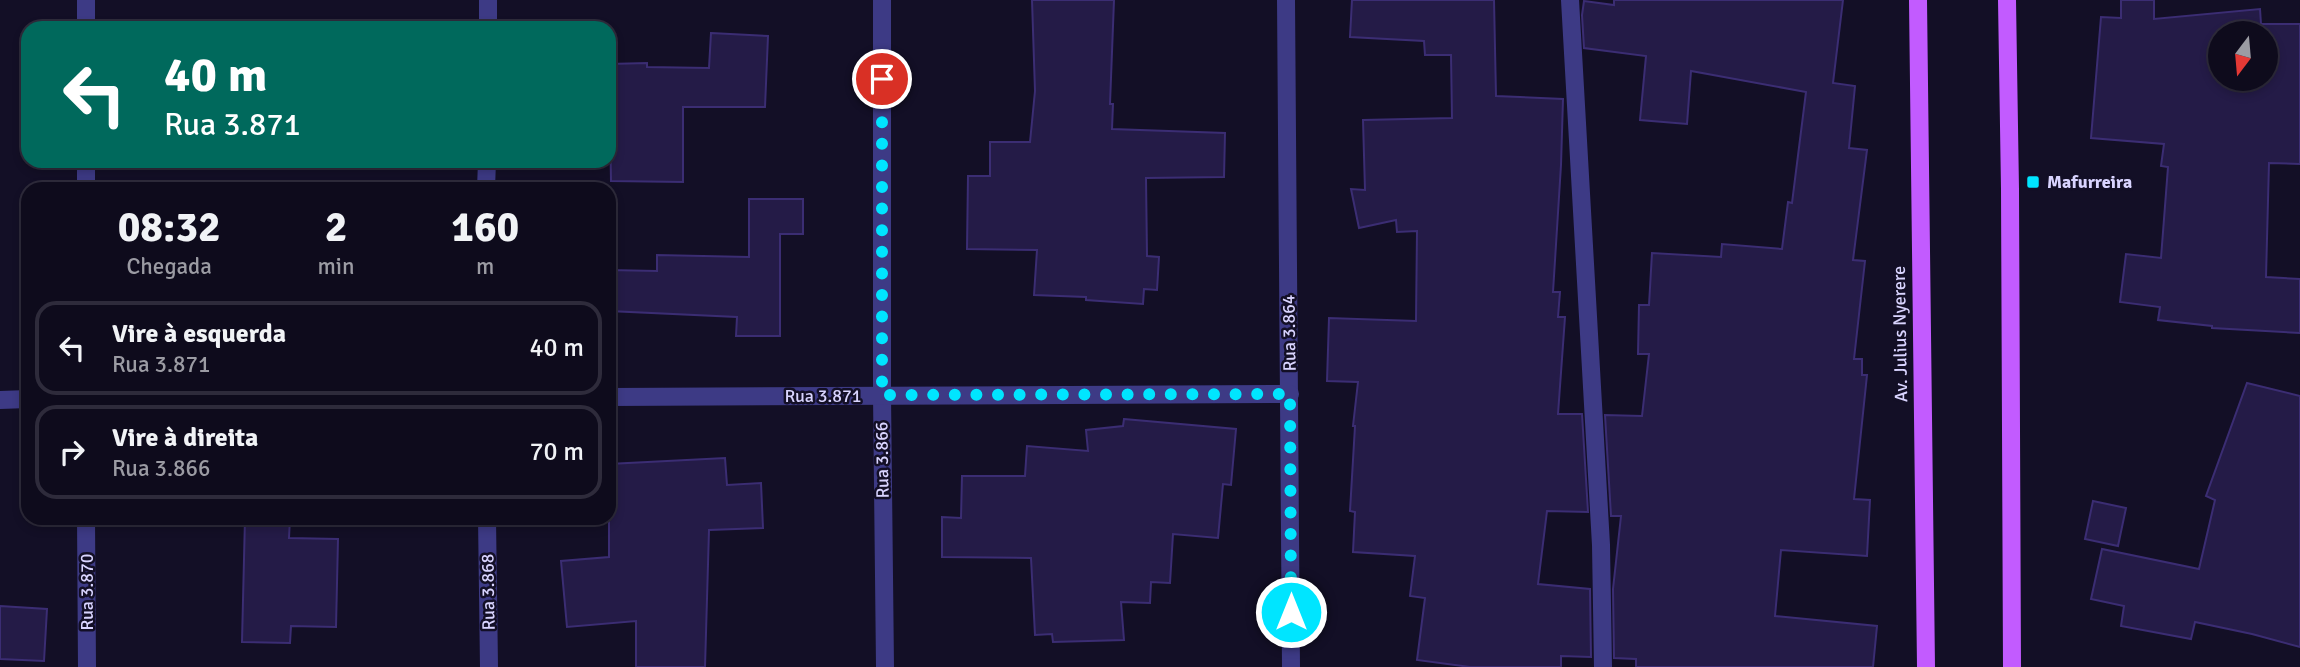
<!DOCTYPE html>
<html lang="pt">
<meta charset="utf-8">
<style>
body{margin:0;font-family:Signika,sans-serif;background:#171425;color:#f1f3f6;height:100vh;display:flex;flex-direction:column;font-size:26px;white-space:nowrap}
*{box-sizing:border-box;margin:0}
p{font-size:23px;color:#9b9ba3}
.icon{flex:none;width:38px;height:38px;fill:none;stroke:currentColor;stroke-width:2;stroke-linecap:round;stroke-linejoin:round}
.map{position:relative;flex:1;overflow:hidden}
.details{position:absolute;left:21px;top:182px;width:595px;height:343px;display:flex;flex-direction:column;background:#0e0b1c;border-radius:21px;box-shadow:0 4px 10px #0003,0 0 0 2px #2e2b3b}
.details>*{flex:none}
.banner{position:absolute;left:21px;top:21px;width:595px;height:147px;border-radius:21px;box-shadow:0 4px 10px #0003,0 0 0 2px #2e2b3b;background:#00695c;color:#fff;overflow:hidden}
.needle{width:46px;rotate:196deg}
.buttons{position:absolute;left:2208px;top:21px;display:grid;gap:14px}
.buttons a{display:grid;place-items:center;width:70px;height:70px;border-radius:50%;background:#0e0b1c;box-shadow:0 4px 10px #0003,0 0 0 2px #2e2b3b;font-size:35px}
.pin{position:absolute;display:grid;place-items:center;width:60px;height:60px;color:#fff;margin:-30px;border:4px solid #fff;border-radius:50%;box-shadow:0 2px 7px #0007}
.me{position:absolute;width:77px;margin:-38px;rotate:0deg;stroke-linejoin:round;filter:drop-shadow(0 0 5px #0008)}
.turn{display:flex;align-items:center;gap:24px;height:147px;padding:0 28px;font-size:32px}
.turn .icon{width:91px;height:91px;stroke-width:2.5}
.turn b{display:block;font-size:49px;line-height:60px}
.eta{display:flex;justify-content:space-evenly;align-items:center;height:119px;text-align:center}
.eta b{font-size:42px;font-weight:700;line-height:49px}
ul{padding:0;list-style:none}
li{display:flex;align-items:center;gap:21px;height:94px;margin:0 14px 10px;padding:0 14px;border:4px solid #2e2b3b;border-radius:21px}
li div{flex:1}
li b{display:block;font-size:26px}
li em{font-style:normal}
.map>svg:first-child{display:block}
.building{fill:#241b47;stroke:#3b2d73;stroke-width:2;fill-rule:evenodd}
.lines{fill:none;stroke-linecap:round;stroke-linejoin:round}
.minor{stroke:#3d3a85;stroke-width:18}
.major{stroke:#c25bff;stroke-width:18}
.route{stroke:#00e5ff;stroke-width:12;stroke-dasharray:0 21.6}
.poi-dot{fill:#00e5ff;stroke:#130f26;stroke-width:2.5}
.labels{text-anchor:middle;stroke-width:5;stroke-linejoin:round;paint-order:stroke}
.poi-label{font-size:18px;font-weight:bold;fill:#d9d4ff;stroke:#130f26;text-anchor:start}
.street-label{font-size:18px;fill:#d9d4ff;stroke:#130f26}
</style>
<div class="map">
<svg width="2300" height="667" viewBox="0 0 2300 667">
<rect width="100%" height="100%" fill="#130f26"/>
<!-- building -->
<g class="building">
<path d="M1032 0H1114L1110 104H1113L1112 129 1225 133 1224 177 1146 178 1147 256 1159 257 1157 290 1144 289 1143 304 1086 300V297L1034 295 1037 250 967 249 968 176H990V142H1030L1035 91Z"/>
<path d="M1352 0H1494L1496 96 1563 99 1561 165 1553 292H1560L1558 317H1565L1558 414H1582L1588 512 1547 511 1538 584 1590 589 1591 657 1561 656V667H1470L1417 660 1425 598 1410 596 1415 556 1353 552 1355 512 1350 511 1355 426H1353L1358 382 1327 381 1329 318 1416 321 1417 231 1397 232 1396 220 1359 228 1351 189 1365 190 1363 120 1452 118 1451 55H1425L1424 41 1350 37Z"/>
<path d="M1614 0H1843L1833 83 1855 86 1849 148 1867 150 1853 260 1865 261 1854 359H1862V375H1867L1854 499 1870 500 1867 556 1781 550 1775 616 1877 626 1873 667H1636V659L1614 658 1613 589 1621 516H1611L1605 415 1642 416 1649 354H1638L1639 305H1649L1652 253 1721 257 1722 244 1782 249 1788 202 1792 203 1806 92 1691 71 1687 124 1640 120 1646 56 1584 48 1582 15 1584 1 1614 5Z"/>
<path d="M2121 0H2154V19L2260 9 2261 24H2300V164L2269 163 2266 277 2300 279V333L2212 328V326L2158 320 2160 307 2120 302 2126 254 2161 258 2168 167 2161 166 2164 144 2091 138 2101 17 2121 18ZM2221 33H2266V79H2221Z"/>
<path d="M711 33 768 36 765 107H683V182L611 181 609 64 647 63V67L709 68Z"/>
<path d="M749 199H803V234H780V336H736L737 317 609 311V270L657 271V255L749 257Z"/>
<path d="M2247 383 2300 396V647L2252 634 2195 622 2191 639 2121 626 2124 606 2091 599 2102 549 2199 569 2215 500 2206 496Z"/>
<path d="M1124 419 1236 429 1231 485 1223 484 1218 538 1173 534 1170 583 1151 582 1150 603 1121 602 1124 640 1053 642 1052 634 1035 635 1031 558 942 557V517L961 518 962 476H1025L1027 446 1088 451 1086 430 1123 426Z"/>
<path d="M725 458 727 485 761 483 763 528 709 530 705 667H636V621L567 627 561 561 609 557V464Z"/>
<path d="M2093 501 2126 508 2118 546 2085 539Z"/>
<path d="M245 518H290L289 538 338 539 336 627 291 626 290 643 242 642Z"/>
<path d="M0 606 47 609 44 661 0 659Z"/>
</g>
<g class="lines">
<!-- minor -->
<g class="minor">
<path d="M882 0V395L885 667"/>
<path d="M1286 0 1291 667"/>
<path d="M1570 0 1601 545 1603 667"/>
<path d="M86 28V0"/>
<path d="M488 28V0"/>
<path d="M86 189V161"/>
<path d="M486 189 487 161"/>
<path d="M609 397 1290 394"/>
<path d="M0 400 28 399"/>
<path d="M86 518 87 667"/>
<path d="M487 518 489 667"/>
</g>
<!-- major -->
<g class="major">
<path d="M1918 0 1926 667"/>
<path d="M2007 0 2010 189 2012 667"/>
</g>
</g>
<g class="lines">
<!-- route -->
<path class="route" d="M882 79V395L1290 394 1291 612"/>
</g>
<!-- markers -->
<rect class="poi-dot" x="2026" y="175" width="14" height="14" rx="3.5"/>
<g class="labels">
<!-- poi labels -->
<g class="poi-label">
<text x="2047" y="188">Mafurreira</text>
</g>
<!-- street labels -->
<g class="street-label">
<text transform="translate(1289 333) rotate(-91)" y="6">Rua 3.864</text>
<text transform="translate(1900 334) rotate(-91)" y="6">Av. Julius Nyerere</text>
<text x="823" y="402">Rua 3.871</text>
<text transform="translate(882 460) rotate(-91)" y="6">Rua 3.866</text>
<text transform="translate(87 592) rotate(-90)" y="6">Rua 3.870</text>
<text transform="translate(488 592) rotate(-91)" y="6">Rua 3.868</text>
</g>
</g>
</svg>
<div class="buttons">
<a><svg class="needle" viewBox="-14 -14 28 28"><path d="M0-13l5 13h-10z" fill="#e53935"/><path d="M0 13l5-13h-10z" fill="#9b9ba3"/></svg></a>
</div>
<div class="pin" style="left:882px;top:79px;background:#d93025"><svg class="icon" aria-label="arrive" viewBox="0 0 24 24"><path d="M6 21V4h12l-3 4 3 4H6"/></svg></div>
<svg class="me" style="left:1291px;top:612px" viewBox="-20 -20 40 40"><circle r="17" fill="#00e5ff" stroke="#fff" stroke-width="3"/><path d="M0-11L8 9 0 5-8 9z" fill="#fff"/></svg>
<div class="banner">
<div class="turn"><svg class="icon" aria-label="left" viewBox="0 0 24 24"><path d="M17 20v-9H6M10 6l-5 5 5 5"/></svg><div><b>40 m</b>Rua 3.871</div></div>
</div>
<section class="details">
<div class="eta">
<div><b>08:32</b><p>Chegada</p></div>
<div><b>2</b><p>min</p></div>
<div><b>160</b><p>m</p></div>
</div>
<ul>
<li><svg class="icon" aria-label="left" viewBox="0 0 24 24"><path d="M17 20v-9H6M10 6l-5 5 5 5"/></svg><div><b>Vire à esquerda</b><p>Rua 3.871</p></div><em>40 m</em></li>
<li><svg class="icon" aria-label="right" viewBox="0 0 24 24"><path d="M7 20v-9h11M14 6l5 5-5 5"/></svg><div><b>Vire à direita</b><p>Rua 3.866</p></div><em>70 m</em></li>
</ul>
</section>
</div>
